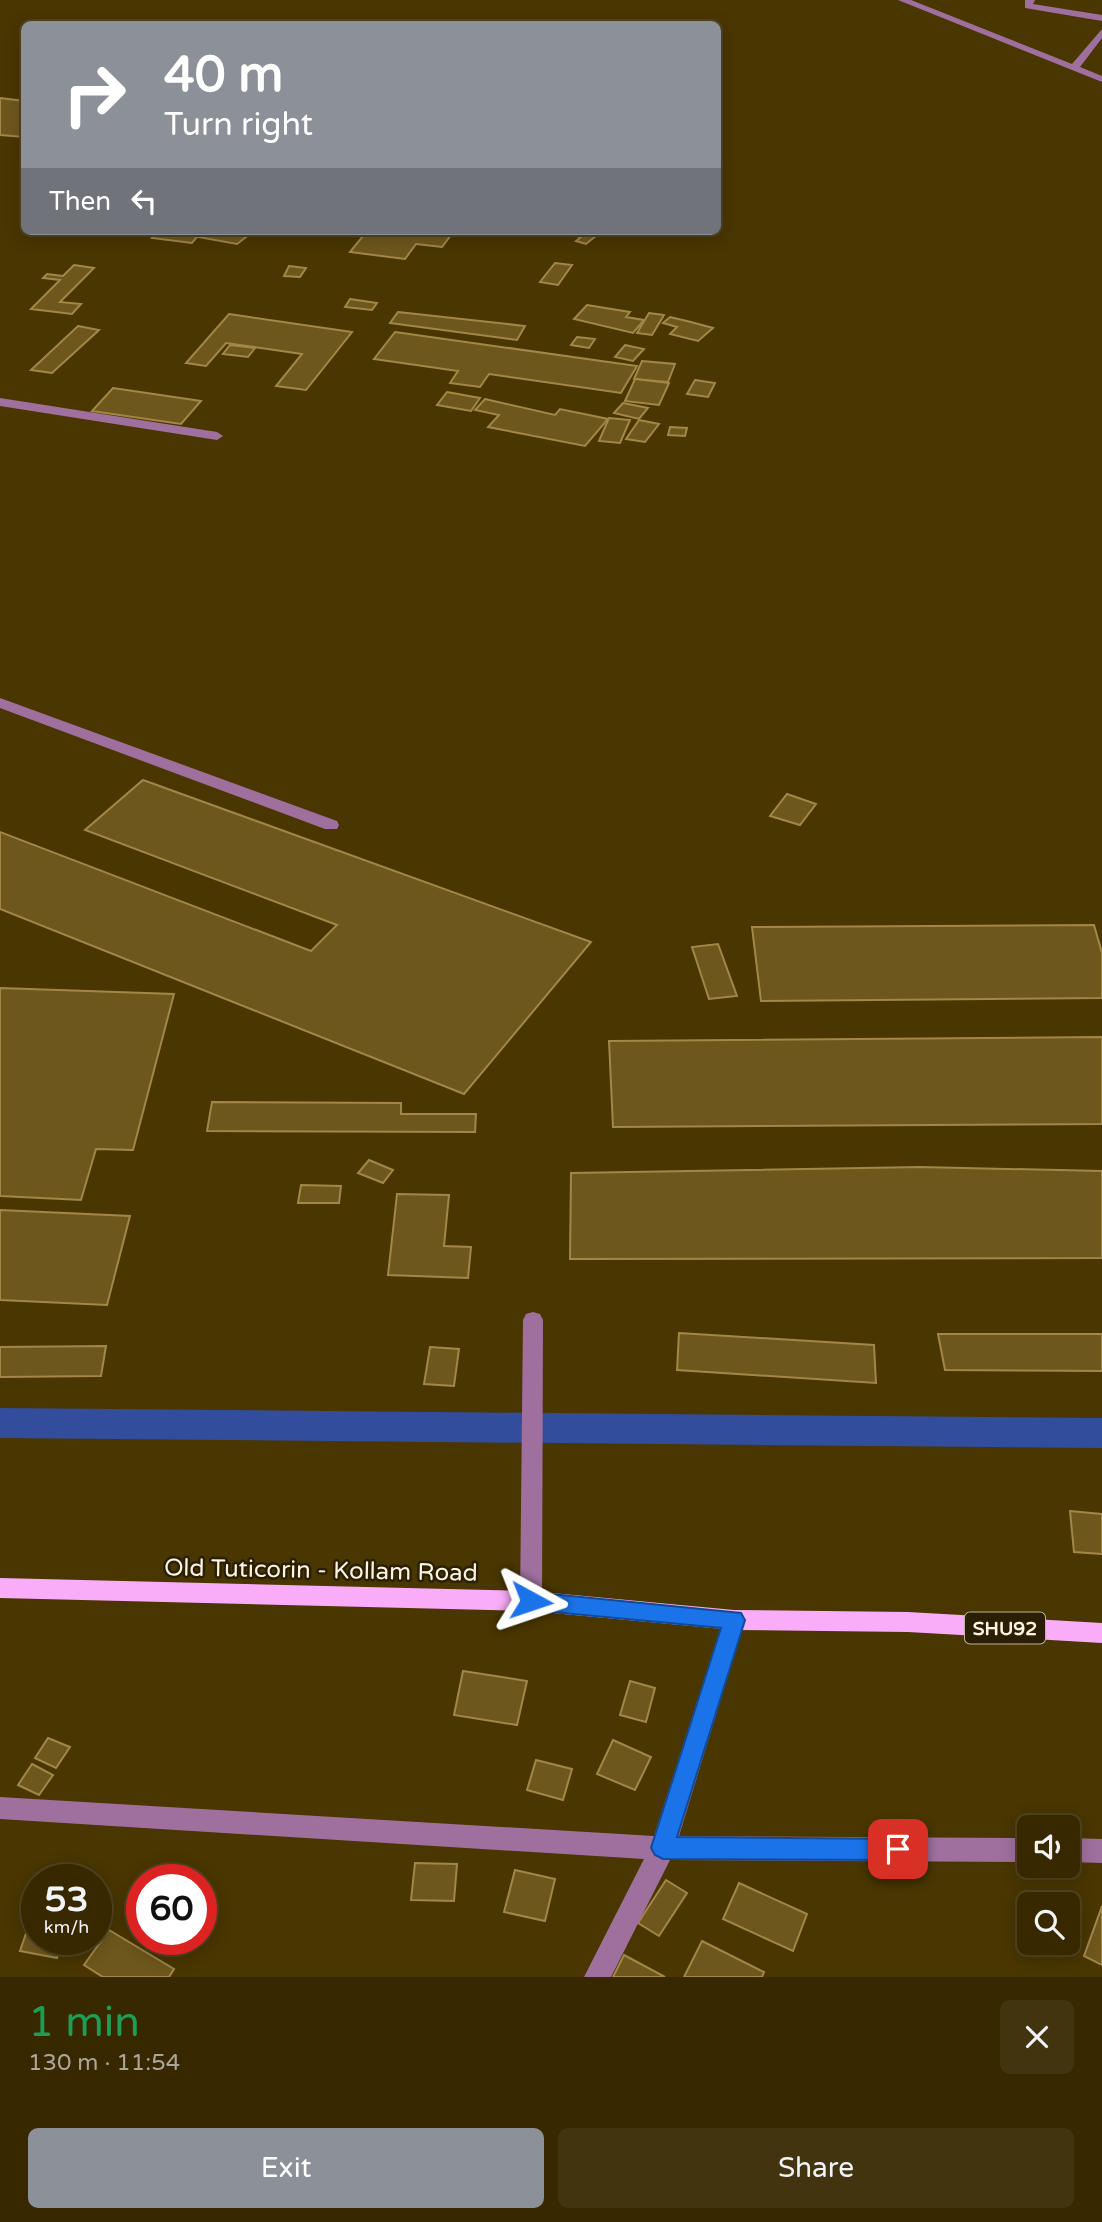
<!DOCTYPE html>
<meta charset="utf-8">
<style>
body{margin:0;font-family:"Varela Round",sans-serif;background:#42340f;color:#f1f3f6;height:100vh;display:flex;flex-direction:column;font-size:26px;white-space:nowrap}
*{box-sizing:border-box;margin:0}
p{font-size:23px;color:#aaa699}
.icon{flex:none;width:38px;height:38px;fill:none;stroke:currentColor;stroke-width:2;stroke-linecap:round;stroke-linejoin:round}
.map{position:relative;height:1977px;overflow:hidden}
.panel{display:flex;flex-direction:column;background:#372800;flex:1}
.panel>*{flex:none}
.banner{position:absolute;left:21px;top:21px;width:700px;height:214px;border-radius:10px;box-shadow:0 4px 18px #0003,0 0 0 2px #514422;background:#8c9099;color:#fff;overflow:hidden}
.fabs{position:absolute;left:1017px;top:1815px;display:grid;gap:14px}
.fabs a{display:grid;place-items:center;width:63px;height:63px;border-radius:10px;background:#372800;box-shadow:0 4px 18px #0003,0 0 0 2px #514422;font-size:35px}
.speed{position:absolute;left:21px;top:1864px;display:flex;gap:14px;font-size:35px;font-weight:700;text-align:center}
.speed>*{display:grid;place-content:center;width:91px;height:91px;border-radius:50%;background:#372800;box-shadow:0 4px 18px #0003,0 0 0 2px #514422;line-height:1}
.speed small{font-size:18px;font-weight:400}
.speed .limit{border:10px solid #d22;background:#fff;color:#111}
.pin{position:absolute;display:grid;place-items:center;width:60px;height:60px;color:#fff;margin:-30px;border-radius:14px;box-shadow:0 4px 10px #0006}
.me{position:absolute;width:77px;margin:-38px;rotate:95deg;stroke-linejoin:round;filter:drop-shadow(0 0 5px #0008)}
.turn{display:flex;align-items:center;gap:24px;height:147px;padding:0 28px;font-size:32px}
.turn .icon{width:91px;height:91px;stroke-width:2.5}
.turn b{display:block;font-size:49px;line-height:60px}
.then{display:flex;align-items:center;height:66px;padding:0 28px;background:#0003;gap:14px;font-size:26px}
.round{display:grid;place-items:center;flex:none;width:74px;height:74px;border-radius:10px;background:#42340f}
.head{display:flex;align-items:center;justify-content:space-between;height:119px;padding:0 28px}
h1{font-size:42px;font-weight:600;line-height:52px;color:#1e9e55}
.action{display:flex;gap:14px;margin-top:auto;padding:14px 28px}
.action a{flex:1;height:80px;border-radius:10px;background:#8c9099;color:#fff;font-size:28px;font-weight:600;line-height:80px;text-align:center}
.action a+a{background:#42340f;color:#f1f3f6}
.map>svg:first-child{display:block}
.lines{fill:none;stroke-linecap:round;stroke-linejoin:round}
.canal{fill:#334d9d;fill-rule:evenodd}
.building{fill:#6e571d;stroke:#a28746;stroke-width:2}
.minor{fill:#9f709e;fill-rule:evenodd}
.major{fill:#f9acf8;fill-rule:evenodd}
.route{fill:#1a73e8;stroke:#114b97;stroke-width:2}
.labels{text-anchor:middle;stroke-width:5;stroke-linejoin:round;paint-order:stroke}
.shield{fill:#2a1f04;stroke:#beb49f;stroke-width:2}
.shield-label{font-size:19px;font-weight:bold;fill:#fdf4e1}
.near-street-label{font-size:24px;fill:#fdf4e1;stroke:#2a1f04}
</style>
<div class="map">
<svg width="1102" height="1977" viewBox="0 0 1102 1977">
<rect width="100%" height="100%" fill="#493600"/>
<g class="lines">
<!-- canal -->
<path class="canal" d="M0 1408 1102 1418V1448L0 1438Z"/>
</g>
<!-- building -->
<g class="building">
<path d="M0 98 24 101V137L0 135Z"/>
<path d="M158 231H202L192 243 152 238Z"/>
<path d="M205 231H235L250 234 237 244 198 237Z"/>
<path d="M367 231 437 235 440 231H454L442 247 416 244 405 259 350 252Z"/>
<path d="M567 231H602L586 244 576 241 581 237 565 233Z"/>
<path d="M555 263 572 265 558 285 540 282Z"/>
<path d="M74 265 94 268 60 302 81 304 72 314 31 309 60 280 43 278 47 274 63 276Z"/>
<path d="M289 266 306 268 300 277 284 276Z"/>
<path d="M350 299 377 303 372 310 345 307Z"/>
<path d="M587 305 630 312 626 317 644 320 633 333 574 319Z"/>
<path d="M398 312 525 326 517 340 390 323Z"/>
<path d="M649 313 664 315 652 335 637 333Z"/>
<path d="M229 314 352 332 306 390 276 386 302 354 226 343 206 366 186 363Z"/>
<path d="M670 317 691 322 713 328 698 341 670 334 677 327 663 323Z"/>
<path d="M78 326 99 330 52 373 31 370Z"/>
<path d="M395 332 637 366 621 393 489 374 480 387 450 383 458 371 374 359Z"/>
<path d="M577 337 595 339 589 348 571 345Z"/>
<path d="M230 345 255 348 248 357 223 354Z"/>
<path d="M625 345 644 349 633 361 615 357Z"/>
<path d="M642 361 675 364 668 382 634 379Z"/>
<path d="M635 379 669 383 659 405 625 401Z"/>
<path d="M695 380 715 383 708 397 687 394Z"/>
<path d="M113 388 201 401 181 424 92 411Z"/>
<path d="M447 392 480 398 471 411 437 405Z"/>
<path d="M485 399 555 415 560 409 608 419 585 446 488 427 499 415 475 410Z"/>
<path d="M623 403 648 408 639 419 614 413Z"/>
<path d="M609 418 630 420 620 443 599 441Z"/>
<path d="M639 420 659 424 645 442 626 439Z"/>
<path d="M670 427 687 428 685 436 668 435Z"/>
<path d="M143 780 591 942 464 1094 0 909V832L311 951 337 925 85 830Z"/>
<path d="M787 794 816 804 800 825 770 816Z"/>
<path d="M1094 925 1102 953V998L761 1001 752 927Z"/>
<path d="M718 944 737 996 709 999 692 947Z"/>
<path d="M0 988 174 994 133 1150 96 1149 81 1200 0 1196Z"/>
<path d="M1102 1037V1124L613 1127 609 1041Z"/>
<path d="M212 1102 401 1103V1114H476L475 1132 207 1131Z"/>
<path d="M369 1160 393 1170 383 1183 358 1173Z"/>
<path d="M920 1167 1102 1171V1258L570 1259 571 1173Z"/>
<path d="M301 1185 341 1186 339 1203H298Z"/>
<path d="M397 1194 449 1195 444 1246 471 1247 468 1278 388 1275Z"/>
<path d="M0 1210 130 1216 107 1305 0 1300Z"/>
<path d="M679 1333 874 1345 876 1383 677 1370Z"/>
<path d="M938 1334H1102V1371L945 1370Z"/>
<path d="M106 1346 101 1376 0 1377V1347Z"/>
<path d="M430 1347 459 1349 454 1386 424 1384Z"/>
<path d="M1070 1511 1102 1514V1554L1074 1552Z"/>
<path d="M463 1671 527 1681 517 1725 454 1715Z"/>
<path d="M630 1681 655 1688 646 1722 620 1715Z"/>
<path d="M48 1738 70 1747 56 1768 35 1758Z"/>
<path d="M613 1740 651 1757 635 1790 597 1774Z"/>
<path d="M536 1760 572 1769 563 1800 527 1790Z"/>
<path d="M32 1764 53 1775 39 1795 18 1785Z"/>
<path d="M415 1863 457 1864 454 1901 411 1900Z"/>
<path d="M515 1870 555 1879 545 1921 504 1912Z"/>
<path d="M666 1880 687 1893 659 1936 638 1923Z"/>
<path d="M739 1883 807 1914 793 1951 723 1919Z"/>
<path d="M36 1904 37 1939H63L57 1958 20 1951Z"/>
<path d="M1102 1906V1965L1084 1956Z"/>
<path d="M109 1930 174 1969 169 1977H103L84 1965Z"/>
<path d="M702 1941 764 1972 762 1977H684Z"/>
<path d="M624 1955 665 1977H613Z"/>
</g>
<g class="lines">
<!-- minor -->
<g class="minor">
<path d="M898 0H911L1072 64 1102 29V38L1080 67 1102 76V82Z"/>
<path d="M1025 0H1035L1033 4 1102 15V21L1025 8Z"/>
<path d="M0 398 217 432 223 436 217 440 0 406Z"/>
<path d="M0 698 337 821 339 825 337 829H325L0 708Z"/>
<path d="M533 1312 540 1314 543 1320 542 1601 539 1608 531 1611 523 1608 520 1601 523 1320 526 1314Z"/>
<path d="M734 1610 742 1613 745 1620 679 1836 1029 1838V1862L670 1860 611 1977H584L644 1859 0 1819V1797L654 1836 723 1620 726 1613Z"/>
<path d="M1068 1838 1102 1839V1863L1068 1862Z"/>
</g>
<!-- major -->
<path class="major" d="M0 1578 531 1591 734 1610 908 1612 1102 1623V1643L908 1632 734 1630 531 1611 0 1598Z"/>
</g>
<!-- route -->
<path class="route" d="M531 1592 741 1613 745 1620 677 1837 898 1839 906 1842 910 1849 906 1857 898 1860 663 1859 655 1855 651 1848 721 1628 531 1610 523 1608 520 1601 523 1595Z"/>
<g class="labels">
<!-- shield labels -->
<rect class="shield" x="965" y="1612.5" width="80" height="31" rx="5"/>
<g class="shield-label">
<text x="1005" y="1635">SHU92</text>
</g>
<!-- near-street labels -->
<g class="near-street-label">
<text transform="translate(321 1570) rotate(1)" y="8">Old Tuticorin - Kollam Road</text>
</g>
</g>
</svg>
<div class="fabs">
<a><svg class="icon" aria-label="sound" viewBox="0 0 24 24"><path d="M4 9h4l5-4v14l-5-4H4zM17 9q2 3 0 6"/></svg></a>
<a><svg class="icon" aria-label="search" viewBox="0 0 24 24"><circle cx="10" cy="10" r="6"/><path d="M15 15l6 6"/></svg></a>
</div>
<div class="speed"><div>53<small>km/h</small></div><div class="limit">60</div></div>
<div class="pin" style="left:898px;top:1849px;background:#d93025"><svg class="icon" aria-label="arrive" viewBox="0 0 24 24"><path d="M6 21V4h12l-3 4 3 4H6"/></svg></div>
<svg class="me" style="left:531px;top:1601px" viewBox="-20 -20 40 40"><path d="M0-17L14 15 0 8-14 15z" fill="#1a73e8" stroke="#fff" stroke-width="4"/></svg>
<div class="banner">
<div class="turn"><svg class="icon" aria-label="right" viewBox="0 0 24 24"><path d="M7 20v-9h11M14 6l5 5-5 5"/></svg><div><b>40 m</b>Turn right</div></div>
<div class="then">Then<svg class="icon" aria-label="left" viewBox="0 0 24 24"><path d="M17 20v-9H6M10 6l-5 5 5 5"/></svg></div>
</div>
</div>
<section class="panel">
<div class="head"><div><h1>1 min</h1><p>130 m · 11:54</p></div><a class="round"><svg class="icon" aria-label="close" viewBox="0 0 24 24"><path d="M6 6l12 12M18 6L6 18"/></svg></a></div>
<div class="action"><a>Exit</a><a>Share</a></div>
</section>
